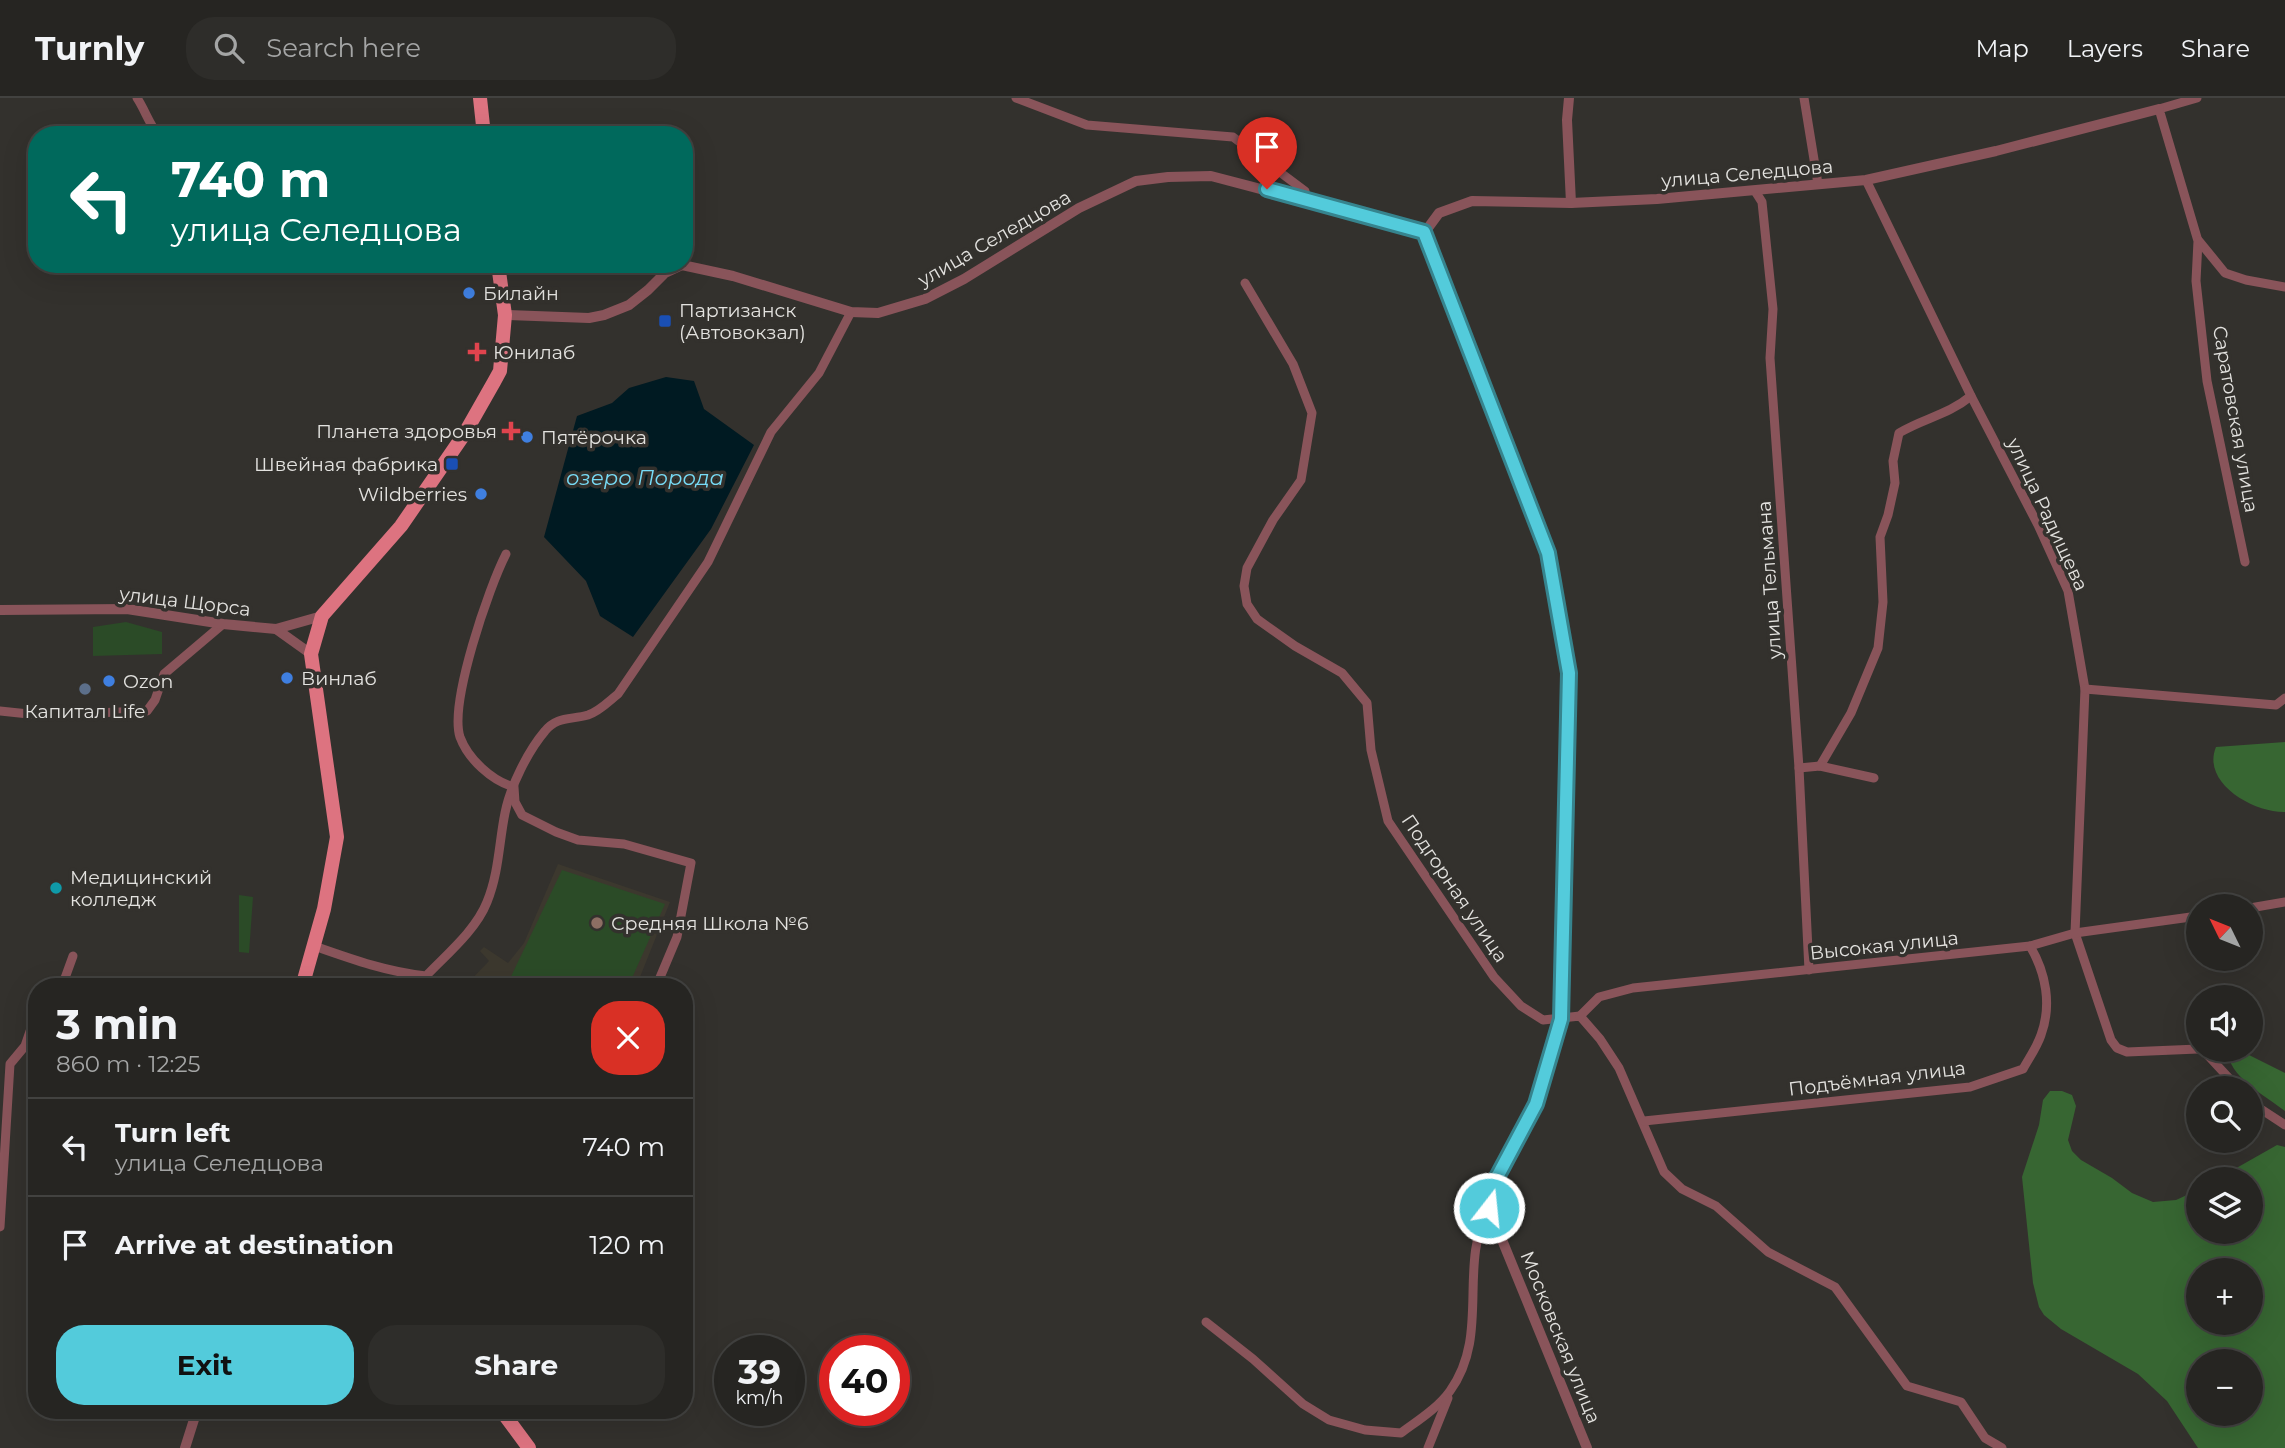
<!DOCTYPE html>
<meta charset="utf-8">
<style>
body{margin:0;font-family:Montserrat,sans-serif;background:#2e2d2a;color:#f1f3f6;height:100vh;display:flex;flex-direction:column;font-size:26px;white-space:nowrap}
*{box-sizing:border-box;margin:0}
p{font-size:23px;color:#a4a5a5}
.icon{flex:none;width:38px;height:38px;fill:none;stroke:currentColor;stroke-width:2;stroke-linecap:round;stroke-linejoin:round}
.map{position:relative;flex:1;overflow:hidden}
.sheet{position:absolute;left:28px;top:880px;width:665px;height:441px;display:flex;flex-direction:column;background:#262522;border-radius:28px;box-shadow:0 7px 28px #0002,0 0 0 2px #424240}
.sheet>*{flex:none}
.top-card{position:absolute;left:28px;top:28px;width:665px;height:147px;border-radius:28px;box-shadow:0 7px 28px #0002,0 0 0 2px #424240;background:#00695c;color:#fff;overflow:hidden}
.needle{width:46px;rotate:313deg}
.fabs{position:absolute;left:2186px;top:796px;display:grid;gap:14px}
.fabs a{display:grid;place-items:center;width:77px;height:77px;border-radius:50%;background:#262522;box-shadow:0 7px 28px #0002,0 0 0 2px #424240;font-size:35px}
.speed{position:absolute;left:714px;top:1237px;display:flex;gap:14px;font-size:35px;font-weight:700;text-align:center}
.speed>*{display:grid;place-content:center;width:91px;height:91px;border-radius:50%;background:#262522;box-shadow:0 7px 28px #0002,0 0 0 2px #424240;line-height:1}
.speed small{font-size:18px;font-weight:400}
.speed .limit{border:10px solid #d22;background:#fff;color:#111}
.pin{position:absolute;display:grid;place-items:center;width:60px;height:60px;color:#fff;margin:-72px -30px;border-radius:50% 50% 50% 0;rotate:-45deg;box-shadow:0 0 7px #0007}
.pin .icon{rotate:45deg}
.me{position:absolute;width:77px;margin:-38px;rotate:16deg;stroke-linejoin:round;filter:drop-shadow(0 0 5px #0008)}
.turn{display:flex;align-items:center;gap:24px;height:147px;padding:0 28px;font-size:32px}
.turn .icon{width:91px;height:91px;stroke-width:2.5}
.turn b{display:block;font-size:49px;line-height:60px}
.round{display:grid;place-items:center;flex:none;width:74px;height:74px;border-radius:28px;background:#2e2d2a}
.head{display:flex;align-items:center;justify-content:space-between;height:119px;padding:0 28px}
h1{font-size:42px;font-weight:700;line-height:52px}
.button{display:flex;gap:14px;margin-top:auto;padding:14px 28px}
.button a{flex:1;height:80px;border-radius:28px;background:#53cbdb;color:#111;font-size:28px;font-weight:700;line-height:80px;text-align:center}
.button a+a{background:#2e2d2a;color:#f1f3f6}
ul{padding:0;list-style:none}
li{display:flex;align-items:center;gap:21px;height:98px;padding:0 28px;border-top:2px solid #424240}
li div{flex:1}
li b{display:block;font-size:26px}
li em{font-style:normal}
header{display:flex;align-items:center;gap:42px;box-sizing:border-box;height:98px;padding:0 35px;background:#262522;border-bottom:2px solid #424240}
header strong{font-size:33px}
nav{display:flex;gap:38px;margin-inline-start:auto;font-size:24px}
.search{width:490px;height:63px;background:#2e2d2a;display:flex;align-items:center;gap:18px;box-sizing:border-box;padding:0 24px;border-radius:28px;color:#a4a5a5;font-size:26px}
.map>svg:first-child{display:block}
.built{fill:#3c382e}
.green{fill:#2b4b27}
.forest{fill:#376632;fill-rule:evenodd}
.water{fill:#001a22}
.lines{fill:none;stroke-linecap:round;stroke-linejoin:round}
.minor{stroke:#89545a;stroke-width:9}
.tertiary{stroke:#89545a;stroke-width:10}
.primary{stroke:#dd7380;stroke-width:14}
.route-casing{stroke:#36848e;stroke-width:18}
.route{stroke:#53cbdb;stroke-width:12}
.shop-dot{fill:#3f7fe0;stroke:#33312d;stroke-width:2.5}
.transit-dot{fill:#1a4fb4;stroke:#33312d;stroke-width:2.5}
.health-dot{fill:#e0444e;stroke:#33312d;stroke-width:2.5}
.service-dot{fill:#5c6f8a;stroke:#33312d;stroke-width:2.5}
.culture-dot{fill:#0f9aa8;stroke:#33312d;stroke-width:2.5}
.education-dot{fill:#8d6e63;stroke:#33312d;stroke-width:2.5}
.labels{text-anchor:middle;stroke-width:7;stroke-linejoin:round;paint-order:stroke}
.street-label{font-size:19px;fill:#e3e2df;stroke:#33312d}
.poi-label{font-size:19px;fill:#e3e2df;stroke:#33312d;text-anchor:start}
.water-label{font-size:21px;font-style:italic;fill:#77dbf6;stroke:#33312d}
</style>
<header>
<strong>Turnly</strong>
<div class="search"><svg class="icon" aria-label="search" viewBox="0 0 24 24"><circle cx="10" cy="10" r="6"/><path d="M15 15l6 6"/></svg>Search here</div>
<nav><a>Map</a><a>Layers</a><a>Share</a></nav>
</header>
<div class="map">
<svg width="2285" height="1350" viewBox="0 0 2285 1350">
<rect width="100%" height="100%" fill="#33312d"/>
<!-- built -->
<path class="built" d="M558 766 670 804 636 889H464L489 863 480 853 484 849 508 865 524 845Z"/>
<!-- green -->
<g class="green">
<path d="M126 524 162 534V556L93 558V529Z"/>
<path d="M562 772 665 806 628 889H506Z"/>
<path d="M239 797 253 799 249 855 239 854Z"/>
</g>
<!-- forest -->
<g class="forest">
<path d="M2285 644V714C2254 715 2201 685 2216 649Z"/>
<path d="M2228 952H2239L2285 975V1013C2266 998 2227 978 2228 952Z"/>
<path d="M2050 993H2062L2072 997 2076 1008 2068 1042 2072 1053 2081 1062 2112 1080 2132 1095 2153 1104 2176 1102 2198 1092V1134H2250V1082L2217 1081 2277 1047 2285 1049V1350H2198L2167 1303 2138 1276 2061 1231 2044 1217 2039 1209 2033 1185 2022 1079 2039 1027 2043 1002ZM2198 1172H2250V1225H2198ZM2198 1264H2250V1316H2198Z"/>
</g>
<!-- water -->
<path class="water" d="M666 279 694 283 704 311 754 347 711 431 633 539 600 518 586 483 544 439 577 318 612 305 629 290Z"/>
<g class="lines">
<!-- minor -->
<g class="minor">
<path d="M137 0C144 10 152 32 159 37"/>
<path d="M1016 0 1087 27 1233 39 1305 93 1306 102"/>
<path d="M1804 0 1818 86"/>
<path d="M2197 0 2159 11 2198 143 2196 183 2207 283 2245 464"/>
<path d="M1866 82 1971 298 2038 427 2068 493 2085 591 2075 835 2111 942 2117 950 2127 954 2198 951"/>
<path d="M1755 93 1762 104 1773 211 1770 260 1799 670 1809 872"/>
<path d="M1425 134 1548 455 1569 575 1561 921"/>
<path d="M2199 143 2225 175 2246 182 2285 189"/>
<path d="M1245 185 1293 266 1312 315 1301 382 1273 422 1247 470 1244 488 1247 506 1257 521 1295 548 1342 575 1367 605 1371 652 1388 723 1494 879 1521 908 1543 922 1580 918 1600 941 1619 970 1664 1074 1682 1091 1716 1108 1768 1154 1835 1189 1907 1288 1961 1304 1985 1340 2002 1350"/>
<path d="M506 456C489 489 449 605 460 639 468 661 492 683 514 689L515 704 522 717 556 734 578 742 624 746 691 765 677 839 656 889"/>
<path d="M2085 591 2276 607 2285 600"/>
<path d="M0 613 38 617 147 613 155 602 164 576 223 526"/>
<path d="M1820 668 1851 615 1878 550 1883 504 1880 439 1888 417 1895 385 1893 363 1899 335C1924 320 1948 317 1971 298"/>
<path d="M1799 670 1820 668 1874 680"/>
<path d="M2250 810 2285 804"/>
<path d="M314 848C351 861 387 874 426 878 447 856 476 832 487 804 499 775 499 744 505 715 510 689 528 653 545 633 557 618 571 622 588 617 600 613 609 603 618 596L708 464 771 334 819 275 851 214"/>
<path d="M55 889 65 880 73 858"/>
<path d="M1580 918 1599 899 1633 890 2030 848 2075 835 2198 818"/>
<path d="M2203 952 2238 990"/>
<path d="M2250 1004 2285 1027"/>
<path d="M1644 1023 1970 989 2023 971C2029 960 2037 949 2041 937 2052 907 2046 875 2030 848"/>
<path d="M0 1129 10 966 25 948 37 913"/>
<path d="M1206 1224 1253 1261 1303 1306 1329 1322 1365 1332 1401 1335C1417 1323 1438 1310 1450 1293 1491 1236 1457 1168 1489 1110"/>
<path d="M509 1323 518 1312"/>
<path d="M1428 1350 1448 1300"/>
</g>
<!-- tertiary -->
<g class="tertiary">
<path d="M1569 0 1567 22 1571 105"/>
<path d="M505 217 589 220 604 217 629 207 648 192 665 175 682 167 733 178 851 214 878 215 925 201 964 181 1079 110 1136 83 1168 79 1211 78 1425 134 1439 115 1472 103 1571 105 1657 101 1866 82 1996 53 2159 11"/>
<path d="M0 512 127 511 223 526 276 531 322 518"/>
<path d="M276 531 311 556"/>
<path d="M1561 921 1537 1006 1487 1099 1489 1110 1587 1350"/>
<path d="M185 1350 197 1312"/>
</g>
<!-- primary -->
<g class="primary">
<path d="M480 0 484 37"/>
<path d="M302 889 324 811 337 739 311 556 322 518 401 428 465 335 494 284 500 273 505 217 498 166"/>
<path d="M501 1312 529 1350"/>
</g>
</g>
<g class="lines">
<!-- route casing -->
<g class="route-casing">
<path id="route" d="M1267 91 1424 134 1548 455 1569 575 1561 921 1536 1006 1487 1098 1489 1110"/>
</g>
<!-- route -->
<use href="#route" class="route"/>
</g>
<!-- markers -->
<g class="shop-dot">
<circle cx="469" cy="195" r="7"/>
<circle cx="527" cy="339" r="7"/>
<circle cx="481" cy="396" r="7"/>
<circle cx="287" cy="580" r="7"/>
<circle cx="109" cy="583" r="7"/>
</g>
<g class="transit-dot">
<rect x="658" y="216" width="14" height="14" rx="3.5"/>
<rect x="445" y="359" width="14" height="14" rx="3.5"/>
</g>
<g class="health-dot">
<path d="M473.5 243.5h7v7h7v7h-7v7h-7v-7h-7v-7h7z"/>
<path d="M507.5 322.5h7v7h7v7h-7v7h-7v-7h-7v-7h7z"/>
</g>
<circle class="service-dot" cx="85" cy="591" r="7"/>
<circle class="culture-dot" cx="56" cy="790" r="7"/>
<circle class="education-dot" cx="597" cy="825" r="7"/>
<g class="labels">
<!-- street labels -->
<g class="street-label">
<text transform="translate(1747 75) rotate(-5)" y="7">улица Селедцова</text>
<text transform="translate(994 140) rotate(-30)" y="7">улица Селедцова</text>
<text transform="translate(2236 321) rotate(80)" y="7">Саратовская улица</text>
<text transform="translate(2048 416) rotate(65)" y="7">улица Радищева</text>
<text transform="translate(1769 482) rotate(-94)" y="7">улица Тельмана</text>
<text transform="translate(185 503) rotate(7)" y="7">улица Щорса</text>
<text transform="translate(1455 790) rotate(56)" y="7">Подгорная улица</text>
<text transform="translate(1884 847) rotate(-6)" y="7">Высокая улица</text>
<text transform="translate(1877 980) rotate(-7)" y="7">Подъёмная улица</text>
<text transform="translate(1561 1239) rotate(68)" y="7">Московская улица</text>
</g>
<!-- poi labels -->
<g class="poi-label">
<text x="483" y="202">Билайн</text>
<text x="679" y="219">Партизанск<tspan x="679" dy="22">(Автовокзал)</tspan></text>
<text x="493" y="261">Юнилаб</text>
<text x="497" y="340" text-anchor="end">Планета здоровья</text>
<text x="541" y="346">Пятёрочка</text>
<text x="438" y="373" text-anchor="end">Швейная фабрика</text>
<text x="467" y="403" text-anchor="end">Wildberries</text>
<text x="301" y="587">Винлаб</text>
<text x="123" y="590">Ozon</text>
<text x="85" y="620" text-anchor="middle">Капитал Life</text>
<text x="70" y="786">Медицинский<tspan x="70" dy="22">колледж</tspan></text>
<text x="611" y="832">Средняя Школа №6</text>
</g>
<!-- water labels -->
<g class="water-label">
<text x="645" y="387">озеро Порода</text>
</g>
</g>
</svg>
<div class="fabs">
<a><svg class="needle" viewBox="-14 -14 28 28"><path d="M0-13l5 13h-10z" fill="#e53935"/><path d="M0 13l5-13h-10z" fill="#a4a5a5"/></svg></a>
<a><svg class="icon" aria-label="sound" viewBox="0 0 24 24"><path d="M4 9h4l5-4v14l-5-4H4zM17 9q2 3 0 6"/></svg></a>
<a><svg class="icon" aria-label="search" viewBox="0 0 24 24"><circle cx="10" cy="10" r="6"/><path d="M15 15l6 6"/></svg></a>
<a><svg class="icon" aria-label="layers" viewBox="0 0 24 24"><path d="M12 4l9 5-9 5-9-5zM3 14l9 5 9-5"/></svg></a>
<a>+</a>
<a>−</a>
</div>
<div class="speed"><div>39<small>km/h</small></div><div class="limit">40</div></div>
<div class="pin" style="left:1267px;top:91px;background:#d93025"><svg class="icon" aria-label="arrive" viewBox="0 0 24 24"><path d="M6 21V4h12l-3 4 3 4H6"/></svg></div>
<svg class="me" style="left:1489px;top:1110px" viewBox="-20 -20 40 40"><circle r="17" fill="#53cbdb" stroke="#fff" stroke-width="3"/><path d="M0-11L8 9 0 5-8 9z" fill="#fff"/></svg>
<div class="top-card">
<div class="turn"><svg class="icon" aria-label="left" viewBox="0 0 24 24"><path d="M17 20v-9H6M10 6l-5 5 5 5"/></svg><div><b>740 m</b>улица Селедцова</div></div>
</div>
<section class="sheet">
<div class="head"><div><h1>3 min</h1><p>860 m · 12:25</p></div><a class="round" style="background:#d93025;color:#fff"><svg class="icon" aria-label="close" viewBox="0 0 24 24"><path d="M6 6l12 12M18 6L6 18"/></svg></a></div>
<ul>
<li><svg class="icon" aria-label="left" viewBox="0 0 24 24"><path d="M17 20v-9H6M10 6l-5 5 5 5"/></svg><div><b>Turn left</b><p>улица Селедцова</p></div><em>740 m</em></li>
<li><svg class="icon" aria-label="arrive" viewBox="0 0 24 24"><path d="M6 21V4h12l-3 4 3 4H6"/></svg><div><b>Arrive at destination</b></div><em>120 m</em></li>
</ul>
<div class="button"><a>Exit</a><a>Share</a></div>
</section>
</div>
